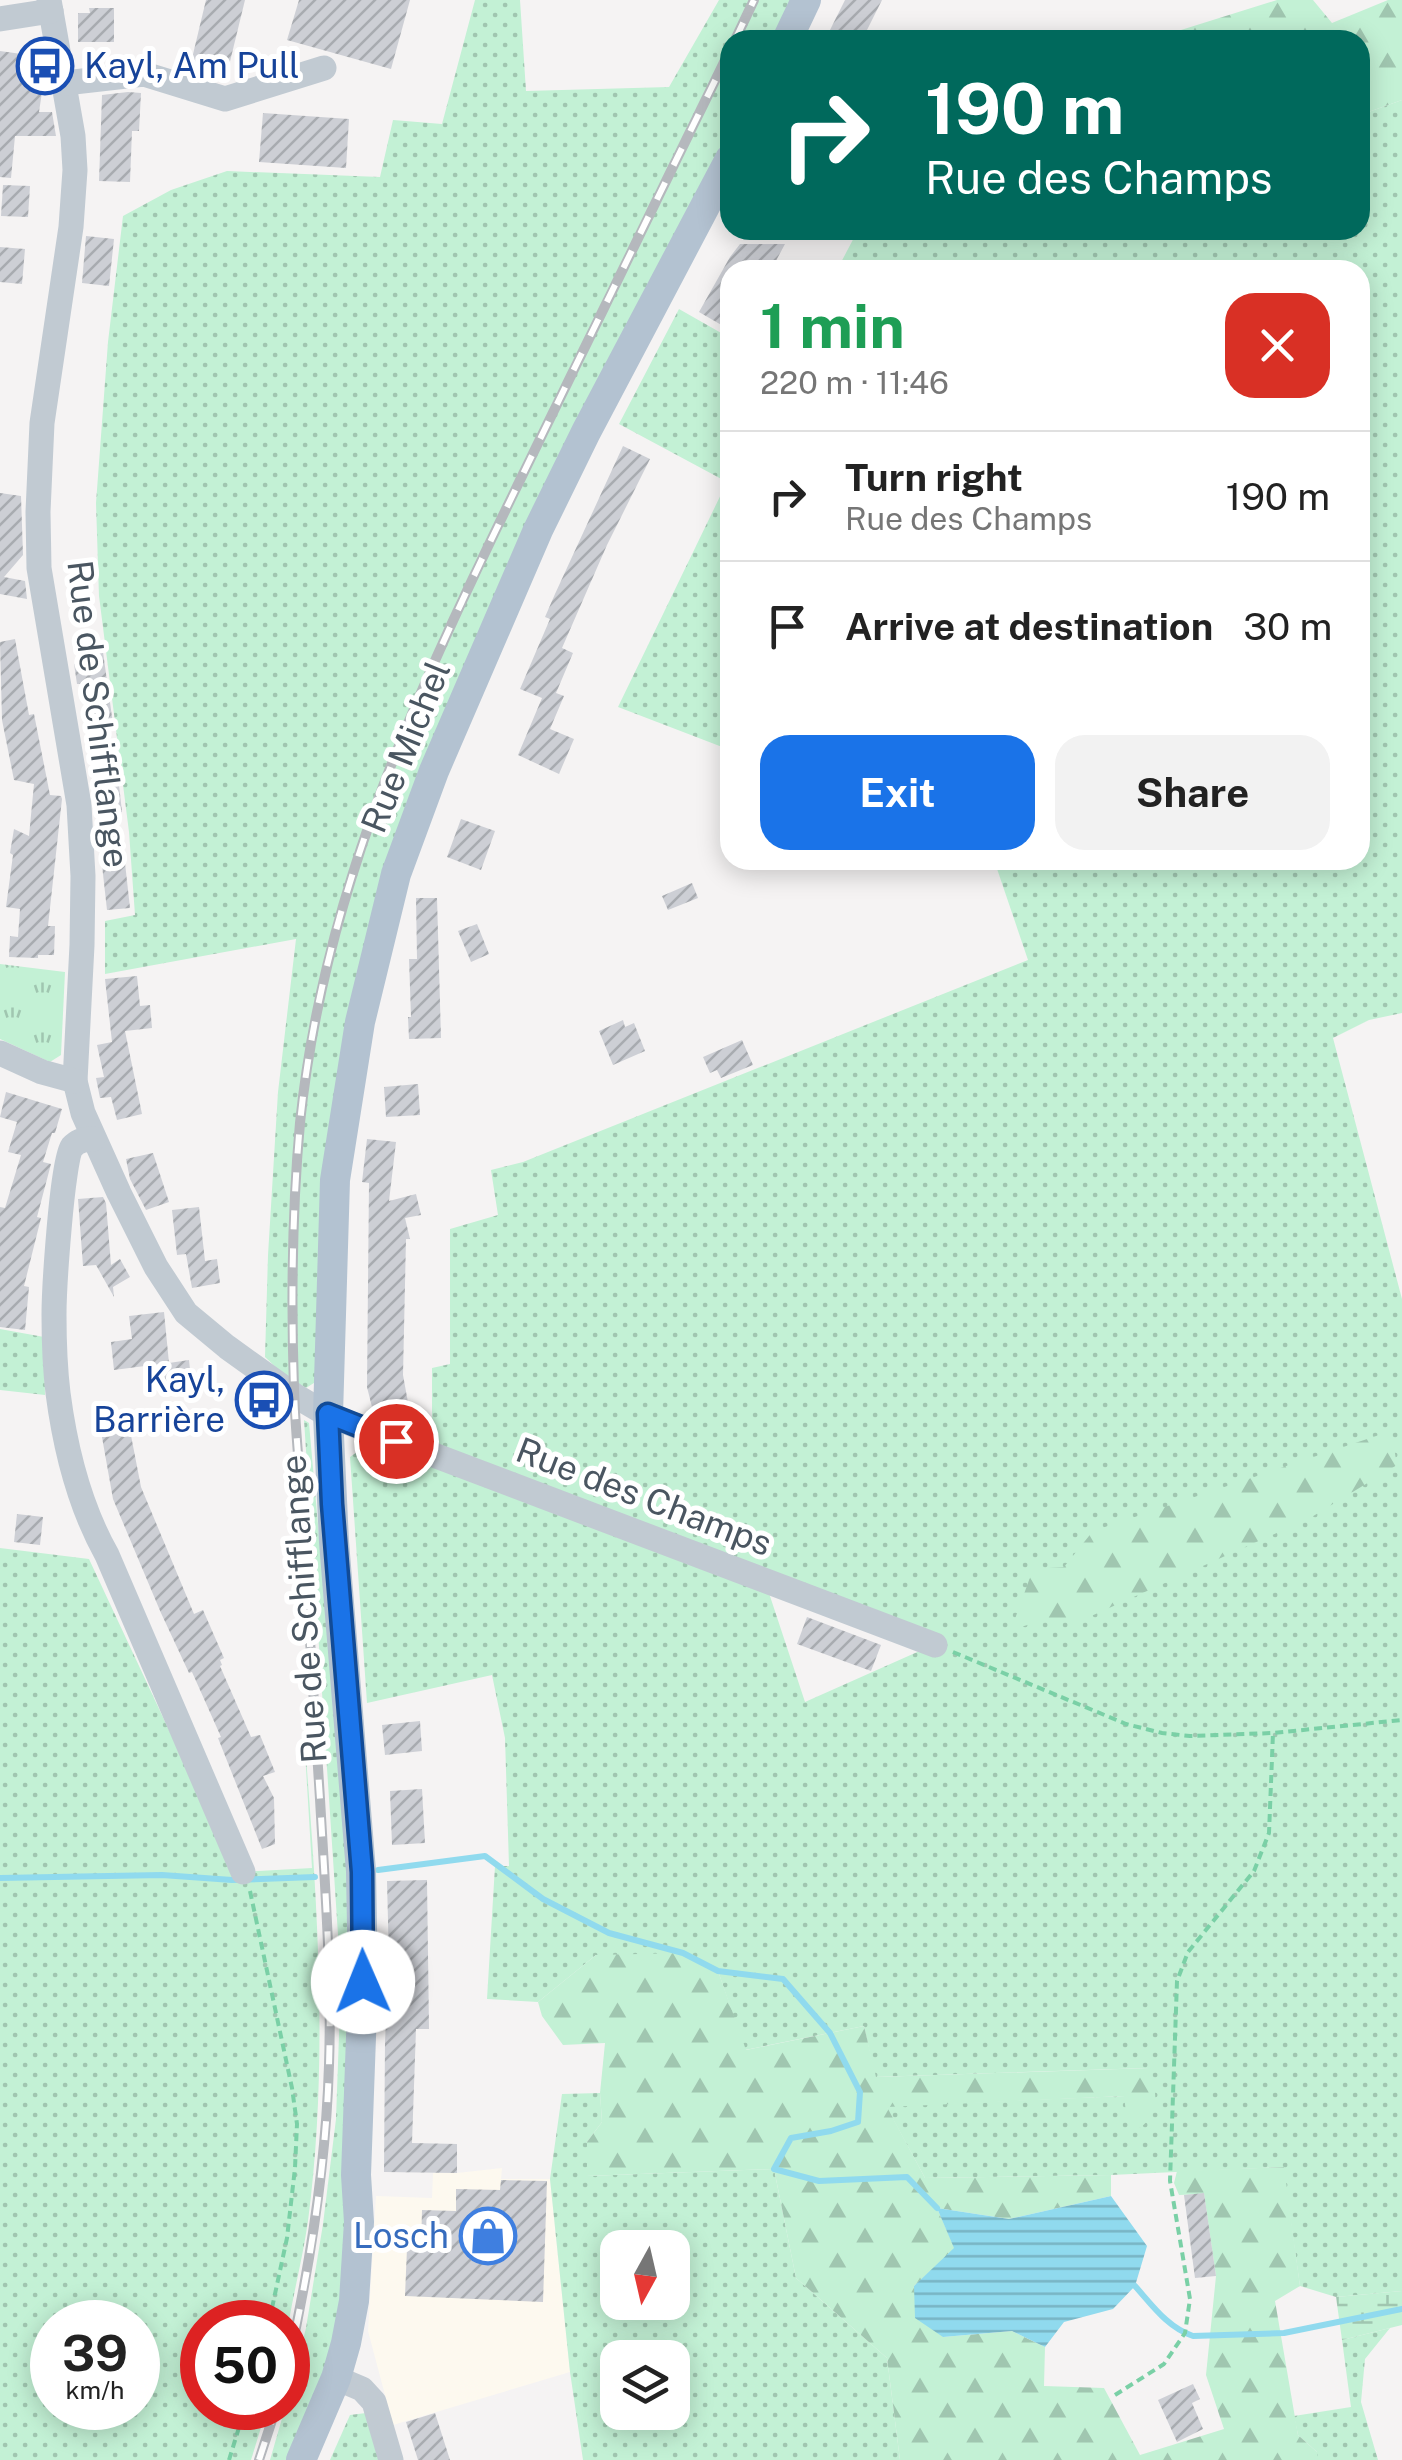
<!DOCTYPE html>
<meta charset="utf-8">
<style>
body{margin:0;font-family:"Public Sans",sans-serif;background:#f2f2f2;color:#222;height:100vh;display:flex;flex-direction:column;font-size:38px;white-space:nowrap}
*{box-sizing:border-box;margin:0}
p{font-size:32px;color:#767676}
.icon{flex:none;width:55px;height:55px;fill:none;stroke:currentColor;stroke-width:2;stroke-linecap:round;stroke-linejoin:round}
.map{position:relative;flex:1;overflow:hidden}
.details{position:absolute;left:720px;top:260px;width:650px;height:610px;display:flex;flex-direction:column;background:#fff;border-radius:30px;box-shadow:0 5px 25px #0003}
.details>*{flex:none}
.guide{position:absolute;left:720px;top:30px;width:650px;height:210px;border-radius:30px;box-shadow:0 5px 25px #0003;background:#00695c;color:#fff;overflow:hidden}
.needle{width:65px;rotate:188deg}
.fabs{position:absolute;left:600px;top:2230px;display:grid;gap:20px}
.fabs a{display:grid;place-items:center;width:90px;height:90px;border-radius:20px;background:#fff;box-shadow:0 5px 25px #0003;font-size:50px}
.speed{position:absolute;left:30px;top:2300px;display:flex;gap:20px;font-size:50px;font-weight:700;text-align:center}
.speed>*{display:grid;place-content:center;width:130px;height:130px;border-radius:50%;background:#fff;box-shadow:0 5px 25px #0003;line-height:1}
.speed small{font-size:25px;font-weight:400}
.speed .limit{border:15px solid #d22;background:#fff;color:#111}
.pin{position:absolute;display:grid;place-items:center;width:85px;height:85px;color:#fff;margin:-42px;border:5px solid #fff;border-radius:50%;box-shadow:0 2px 10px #0007}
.me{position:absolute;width:110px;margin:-55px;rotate:359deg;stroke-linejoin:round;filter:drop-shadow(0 0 8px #0008)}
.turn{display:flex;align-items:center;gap:35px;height:210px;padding:0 40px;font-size:45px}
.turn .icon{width:130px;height:130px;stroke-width:2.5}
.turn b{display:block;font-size:70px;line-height:85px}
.round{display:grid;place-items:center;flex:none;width:105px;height:105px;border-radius:30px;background:#f2f2f2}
.overview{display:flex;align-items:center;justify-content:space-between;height:170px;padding:0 40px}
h1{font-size:60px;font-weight:700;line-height:75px;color:#1e9e55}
.action{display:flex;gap:20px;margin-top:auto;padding:20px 40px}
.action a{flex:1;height:115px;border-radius:30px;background:#1a73e8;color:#fff;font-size:40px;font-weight:700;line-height:115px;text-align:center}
.action a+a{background:#f2f2f2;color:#222}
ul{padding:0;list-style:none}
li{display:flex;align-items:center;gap:30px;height:130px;padding:0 40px;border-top:2px solid #e0e0e0}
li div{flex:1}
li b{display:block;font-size:38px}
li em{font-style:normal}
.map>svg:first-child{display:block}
.commercial{fill:#fdf9ef}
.grass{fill:url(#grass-dots);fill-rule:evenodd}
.forest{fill:url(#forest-firs)}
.wetland{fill:url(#wetland-marsh)}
.park{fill:url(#park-tufts)}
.water{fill:url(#water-rules)}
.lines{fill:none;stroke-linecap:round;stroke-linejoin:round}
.stream{stroke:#90daee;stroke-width:6}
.building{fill:url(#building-hatch)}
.path{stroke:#7ad0a6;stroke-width:4;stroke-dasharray:8 5;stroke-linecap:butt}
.minor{stroke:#c1cad2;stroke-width:25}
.major{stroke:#b3c2d1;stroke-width:30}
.rail-casing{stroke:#b5b8bd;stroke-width:10}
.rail{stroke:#fff;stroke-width:6;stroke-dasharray:19;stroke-linecap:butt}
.route-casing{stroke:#114b97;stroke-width:25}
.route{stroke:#1a73e8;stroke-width:18}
.labels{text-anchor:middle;stroke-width:10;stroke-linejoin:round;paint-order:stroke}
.transit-label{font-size:35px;fill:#164399;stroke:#fff;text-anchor:start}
.street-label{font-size:35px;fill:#4a5661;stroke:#fff}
.shop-label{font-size:35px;fill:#366cbe;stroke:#fff;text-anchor:end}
</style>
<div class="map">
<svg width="1402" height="2460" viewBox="0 0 1402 2460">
<defs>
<pattern id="grass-dots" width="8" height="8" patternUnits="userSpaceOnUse" patternTransform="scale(2.5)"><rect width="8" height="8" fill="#c3f1d5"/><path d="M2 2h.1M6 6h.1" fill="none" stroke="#a0c6b0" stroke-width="1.8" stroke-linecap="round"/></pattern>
<pattern id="forest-firs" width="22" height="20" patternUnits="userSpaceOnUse" patternTransform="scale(2.5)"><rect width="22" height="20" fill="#c3f1d5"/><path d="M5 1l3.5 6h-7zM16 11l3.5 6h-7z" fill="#a0c6b0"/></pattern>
<pattern id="wetland-marsh" width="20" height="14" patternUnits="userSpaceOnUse" patternTransform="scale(2.5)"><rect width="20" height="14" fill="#c3f1d5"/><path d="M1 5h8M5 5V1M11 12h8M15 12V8" fill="none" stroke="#a0c6b0"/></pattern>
<pattern id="park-tufts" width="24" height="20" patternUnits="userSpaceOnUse" patternTransform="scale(2.5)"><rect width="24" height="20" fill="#c3f1d5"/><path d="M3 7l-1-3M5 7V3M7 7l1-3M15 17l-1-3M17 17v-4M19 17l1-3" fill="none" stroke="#a0c6b0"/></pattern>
<pattern id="water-rules" width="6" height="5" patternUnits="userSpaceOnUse" patternTransform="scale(2.5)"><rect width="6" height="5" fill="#90daee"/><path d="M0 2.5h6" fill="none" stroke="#78b4c4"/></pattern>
<pattern id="building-hatch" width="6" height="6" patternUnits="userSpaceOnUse" patternTransform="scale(2.5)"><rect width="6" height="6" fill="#cdcfd5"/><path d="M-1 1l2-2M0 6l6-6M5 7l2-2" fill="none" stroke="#a8abb0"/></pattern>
</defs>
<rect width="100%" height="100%" fill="#f5f3f3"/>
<!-- commercial -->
<path class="commercial" d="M502 2168 501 2179H550L570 2372 393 2425 368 2331 376 2196 432 2198 433 2173H457Z"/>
<!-- grass -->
<g class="grass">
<path d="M475 0H520L526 91 669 87 719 0H794L775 40H730V134L398 844 317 1381 306 1388 284 1375 265 1357 268 1255 278 1092 296 939 105 974V921L135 915 129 832 99 596 96 503 108 342 123 216 171 190 227 171 380 177 393 120 442 124Z"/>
<path d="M1402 100V1013L1369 1020 1333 1038 1402 1299V2291L1336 2297 1300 2286 1283 2167 1111 2175 925 2178 886 2106 1125 2096 1149 2068 875 2077 864 2026 745 2050 718 1971 596 1955 538 2002 487 1999 495 1866H509L505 1738 492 1675 367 1703 350 1457 371 1442 432 1447V1368L450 1364V1229L498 1215 491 1170 523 1162 1028 960 994 860H1360V270H837L858 230H1360V115ZM765 1581 933 1645 805 1702Z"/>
<path d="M679 309 730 338V750L618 707 727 482 619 424Z"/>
<path d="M0 1329 44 1337 45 1395 0 1390Z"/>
<path d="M304 1420 309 1423 325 1603 361 1871 354 2301 301 2460H270L285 2408H288V2398L306 2328 323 2224 336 2119 341 1980Z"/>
<path d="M0 1548 89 1559 175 1743 243 1872 312 1868 303 1718C316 1885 330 2054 308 2221 303 2256 294 2291 288 2326V2322H202V2408H267L251 2460H0ZM52 2322H138V2408H52Z"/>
<path d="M600 2093 602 2122 587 2142V2176L774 2169 796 2278 887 2358 900 2460H583L570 2372 550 2179 562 2094ZM618 2248H672V2302H618ZM618 2358H672V2412H618Z"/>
<path d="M1390 2328 1365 2359 1361 2402 1378 2460H1317V2452L1298 2435 1294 2416 1351 2407 1342 2340Z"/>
<path d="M366 2413 380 2460H330L350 2415Z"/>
</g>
<!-- forest -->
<g class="forest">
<path d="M1277 0H1313L1332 23 1388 0H1402V100L1360 115V40H1149Z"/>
<path d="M1391 1431 1397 1465 1310 1518 1080 1621 1047 1619 1011 1630 1033 1569 1064 1567 1093 1531Z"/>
<path d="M683 1953 718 1971 746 2050 864 2026 876 2077 1149 2068C1156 2092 1162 2110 1140 2128L1127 2121 1124 2096 887 2107 925 2178 1111 2175V2196L1009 2219 937 2208 955 2249 914 2286 943 2337 1012 2331 1045 2347 1044 2386 1104 2388 1140 2455 1224 2429 1206 2375 1216 2276 1204 2194 1179 2195 1174 2183 1177 2171 1284 2167 1300 2286 1275 2301 1298 2435 1317 2452V2460H900L887 2358 796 2278 774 2169 587 2176V2142L602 2122 600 2093 605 2043 563 2045 542 2016 538 2002 596 1955Z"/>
</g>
<!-- wetland -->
<path class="wetland" d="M1402 2291V2325L1342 2340 1336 2297Z"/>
<!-- park -->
<path class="park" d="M0 964 65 972 61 1055 50 1062 0 1039Z"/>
<!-- water -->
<path class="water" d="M1111 2196 1147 2246 1135 2286 1113 2309 1064 2322 1045 2347 1012 2331 943 2337 915 2318 914 2286 954 2248 937 2208 1009 2219Z"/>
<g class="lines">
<!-- stream -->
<g class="stream">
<path d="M378 1870 485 1856 543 1899 609 1933 683 1953 718 1971 783 1979 830 2033 860 2092 858 2122 831 2131 791 2138 774 2169 819 2181 907 2177 937 2208"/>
<path d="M0 1878 162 1875 232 1880 315 1877"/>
<path d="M1135 2286C1152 2305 1168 2328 1193 2336L1284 2333 1402 2309"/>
</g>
</g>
<!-- building -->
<g class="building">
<path d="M206 0H245L225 82 189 71Z"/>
<path d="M299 0H410L391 69 287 40Z"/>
<path d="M845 0H882L862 40H825Z"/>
<path d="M89 8H114V42H78V13H90Z"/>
<path d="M0 51 43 57 45 72 39 112H52L56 136H15L11 178 0 177Z"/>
<path d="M128 92 141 93 139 131H132L130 182 99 181 102 95Z"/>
<path d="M263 113 349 119 346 168 259 162Z"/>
<path d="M3 185 30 186 28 217 1 216Z"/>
<path d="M86 236 114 239 109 286 82 283Z"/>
<path d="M740 244H785L771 270H730V330L699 312 730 257Z"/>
<path d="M0 247 25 249 22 284 0 282Z"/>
<path d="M623 446 650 459 607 545 562 648 573 653 556 693 564 696 550 729 574 739 559 774 518 755 542 698 520 689 550 619 545 617 555 594Z"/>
<path d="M0 493 21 496 23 555 4 577 25 581 27 599 0 594Z"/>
<path d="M15 639 29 715 34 714 50 795 61 796 62 799 48 926H55L54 955H38V958L9 957 10 936 18 937 20 909 6 907 13 855 10 853 14 829 29 836 34 784 14 780 2 720 0 642Z"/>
<path d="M103 652 113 724 88 727 81 684H77L74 664 79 663 78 655Z"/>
<path d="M119 785 122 812 96 815 93 788Z"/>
<path d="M461 819 495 831 481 870 447 857Z"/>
<path d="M125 863 130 908 107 910 102 865Z"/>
<path d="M692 883 698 898 668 910 662 896Z"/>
<path d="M416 898H437L441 1038 409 1039 408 1017H411L409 959H417Z"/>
<path d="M477 924 489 954 471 962 458 931Z"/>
<path d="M137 976 140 1006 150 1005 152 1028 125 1031 142 1114 117 1120 111 1097 100 1098 96 1078 104 1077 97 1045 112 1042 105 979Z"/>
<path d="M623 1020 625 1027 634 1023 645 1051 613 1065 599 1031Z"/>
<path d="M742 1040 753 1065 721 1078 717 1070 710 1073 703 1057Z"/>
<path d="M418 1084 420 1115 386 1117 384 1087Z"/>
<path d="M6 1092 62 1109 55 1133H52L43 1162 51 1164 37 1217 41 1218 24 1286 29 1287 25 1330 0 1327V1207L5 1208 21 1155 8 1152 17 1122 0 1117Z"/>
<path d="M367 1139 396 1142 389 1201 416 1194 421 1215 405 1218 410 1239H406L403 1375 409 1408 374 1415 367 1387 369 1183 362 1182Z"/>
<path d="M153 1153 169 1202 146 1210 130 1179 126 1159Z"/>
<path d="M103 1197 106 1203 111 1265 120 1259 130 1277 113 1287 114 1297 96 1265 83 1266 78 1199Z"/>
<path d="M199 1207 205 1261 217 1259 220 1283 192 1288 186 1254 177 1255 172 1210Z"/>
<path d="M164 1312 169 1363 189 1360 192 1389 163 1393 160 1364 114 1370 111 1342 132 1339 129 1316Z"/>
<path d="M128 1420 141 1487 194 1614 203 1610 224 1658 220 1660 222 1665 220 1666 251 1737 260 1735 275 1772 263 1776 274 1798 275 1844 262 1849 218 1738 221 1737 192 1672 189 1673 161 1613 113 1499 100 1426Z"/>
<path d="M17 1514 43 1517 40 1545 14 1542Z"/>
<path d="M807 1617 881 1645 871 1671 797 1644Z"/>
<path d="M420 1721 422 1751 385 1755 382 1725Z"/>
<path d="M422 1789 425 1843 392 1845 390 1791Z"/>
<path d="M427 1880 429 2029H416L412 2143 457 2144V2173L384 2172 385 2042 387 2001H390L387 1881Z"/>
<path d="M501 2180 547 2181 543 2302 405 2296 407 2248H421L422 2210 456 2211V2189L500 2190Z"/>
<path d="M1204 2193 1216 2276 1195 2278 1184 2195Z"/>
<path d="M1193 2384 1200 2399 1192 2403 1203 2429 1177 2442 1158 2400Z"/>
<path d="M435 2413 450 2460H418L406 2422Z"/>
</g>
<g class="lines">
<!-- path -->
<g class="path">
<path d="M953 1652 1126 1724 1162 1733 1190 1736 1273 1733 1402 1720"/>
<path d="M250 1891 292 2088 297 2124 295 2168 287 2238 269 2322"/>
<path d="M1115 2395 1164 2364 1185 2333 1190 2299 1170 2181 1177 1981 1188 1952 1254 1871 1269 1833 1273 1733"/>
<path d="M229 2460 245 2408"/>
</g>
<!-- minor -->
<g class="minor">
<path d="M49 0 73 136 75 170 71 227 42 423 38 512 39 568 79 805 83 876 82 945 75 1081 83 1113 119 1193 156 1267 186 1313 227 1347 294 1395 328 1415 935 1645"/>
<path d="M0 19 51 11"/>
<path d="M65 83 144 74 225 99 324 68"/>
<path d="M0 1053 42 1072 75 1081"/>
<path d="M93 1139C86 1139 78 1140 72 1147 62 1160 54 1291 54 1315 54 1340 55 1368 58 1393 65 1447 80 1507 107 1555L243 1872"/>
<path d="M336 2378 362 2389 374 2402 391 2460"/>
</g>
<!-- major -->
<g class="major">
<path d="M787 40 806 0"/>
<path d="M301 2460 336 2378 346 2343 354 2301 359 2222 356 2175 363 1982 361 1871 334 1542 328 1415 335 1180 360 1022 396 874 434 771 538 530 586 432 730 159"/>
</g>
<!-- rail casing -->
<g class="rail-casing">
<g id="rail">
<path d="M735 40 754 0"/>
<path d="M288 2365C310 2266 326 2167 329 2065 332 1977 325 1888 320 1799 313 1699 307 1598 301 1497 299 1461 295 1425 294 1389 291 1300 292 1211 300 1123 324 886 421 684 523 474 592 332 661 191 730 50"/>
<path d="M259 2460 276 2408"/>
</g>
</g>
<!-- rail -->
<use href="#rail" class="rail"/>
</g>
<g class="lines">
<!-- route casing -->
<g class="route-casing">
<path id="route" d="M363 1982 362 1872 332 1504 328 1414 396 1441"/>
</g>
<!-- route -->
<use href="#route" class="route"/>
</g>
<!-- icons -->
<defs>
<g id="bus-ring" transform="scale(2.875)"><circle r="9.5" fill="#fff" stroke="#1a4fb4" stroke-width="1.5"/><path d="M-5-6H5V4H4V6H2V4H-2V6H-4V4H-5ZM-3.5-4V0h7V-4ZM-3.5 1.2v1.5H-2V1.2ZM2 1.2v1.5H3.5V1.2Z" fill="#1a4fb4"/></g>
<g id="shop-ring" transform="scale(2.875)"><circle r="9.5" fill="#fff" stroke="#3f7fe0" stroke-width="1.5"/><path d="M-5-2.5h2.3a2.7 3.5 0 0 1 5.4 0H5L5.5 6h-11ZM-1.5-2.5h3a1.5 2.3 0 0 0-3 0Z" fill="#3f7fe0"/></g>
</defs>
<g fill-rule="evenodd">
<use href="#bus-ring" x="45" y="66"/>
<use href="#bus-ring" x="264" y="1400"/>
<use href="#shop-ring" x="488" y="2236"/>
</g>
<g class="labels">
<!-- transit labels -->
<g class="transit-label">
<text x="84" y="78">Kayl, Am Pull</text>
<text x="225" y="1392" text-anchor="end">Kayl,<tspan x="225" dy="40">Barrière</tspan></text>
</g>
<!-- street labels -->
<g class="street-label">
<text transform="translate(98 714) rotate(83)" y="12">Rue de Schifflange</text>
<text transform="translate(406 747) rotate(-68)" y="12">Rue Michel</text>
<text transform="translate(644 1497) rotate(21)" y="12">Rue des Champs</text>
<text transform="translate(304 1609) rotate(-94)" y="12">Rue de Schifflange</text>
</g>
<!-- shop labels -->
<g class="shop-label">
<text x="449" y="2248">Losch</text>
</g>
</g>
</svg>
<div class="fabs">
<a><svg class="needle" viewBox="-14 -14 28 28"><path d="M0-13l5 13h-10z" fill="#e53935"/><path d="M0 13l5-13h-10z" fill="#767676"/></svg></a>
<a><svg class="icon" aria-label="layers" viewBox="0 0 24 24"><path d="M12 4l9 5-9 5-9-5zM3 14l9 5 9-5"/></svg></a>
</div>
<div class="speed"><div>39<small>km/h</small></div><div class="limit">50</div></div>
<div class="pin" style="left:396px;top:1441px;background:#d93025"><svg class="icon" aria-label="arrive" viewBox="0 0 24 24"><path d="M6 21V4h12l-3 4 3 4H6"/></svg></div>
<svg class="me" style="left:363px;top:1982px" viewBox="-20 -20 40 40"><circle r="19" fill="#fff"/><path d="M0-13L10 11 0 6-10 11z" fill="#1a73e8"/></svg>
<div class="guide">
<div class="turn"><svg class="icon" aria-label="right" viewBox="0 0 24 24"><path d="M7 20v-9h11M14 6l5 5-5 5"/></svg><div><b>190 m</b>Rue des Champs</div></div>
</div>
<section class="details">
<div class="overview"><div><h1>1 min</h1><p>220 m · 11:46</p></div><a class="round" style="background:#d93025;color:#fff"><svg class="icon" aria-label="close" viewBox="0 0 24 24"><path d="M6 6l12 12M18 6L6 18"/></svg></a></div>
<ul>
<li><svg class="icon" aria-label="right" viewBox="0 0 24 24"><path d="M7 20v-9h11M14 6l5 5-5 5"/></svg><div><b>Turn right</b><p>Rue des Champs</p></div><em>190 m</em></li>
<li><svg class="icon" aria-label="arrive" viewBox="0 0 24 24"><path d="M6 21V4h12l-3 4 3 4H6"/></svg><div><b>Arrive at destination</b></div><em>30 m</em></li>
</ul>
<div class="action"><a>Exit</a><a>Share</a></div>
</section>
</div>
